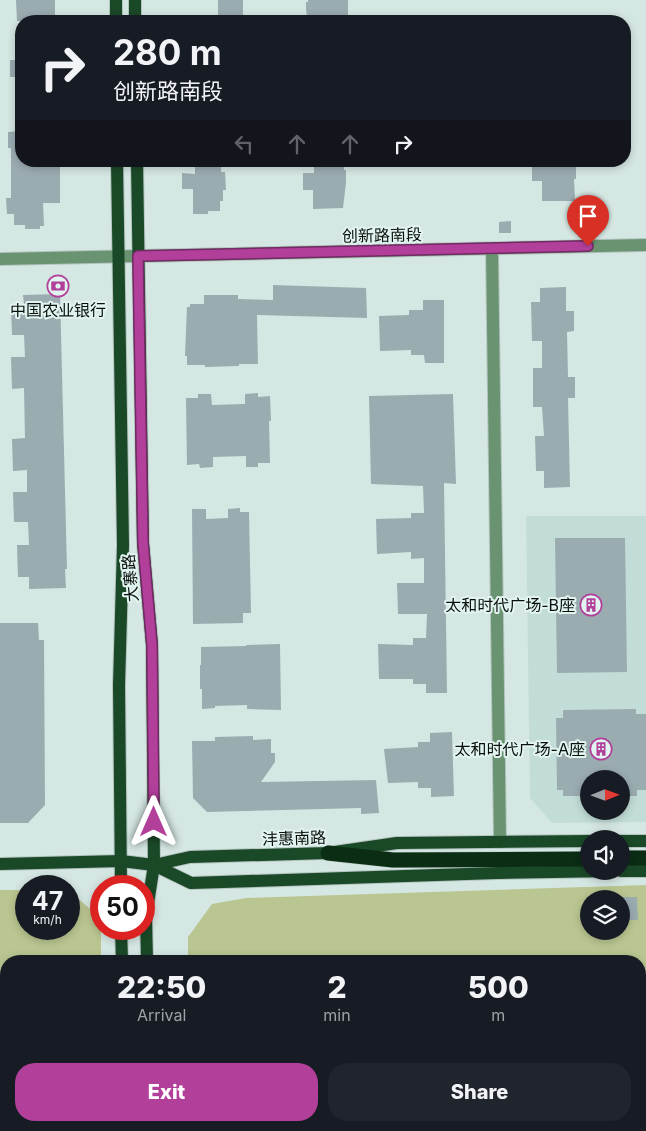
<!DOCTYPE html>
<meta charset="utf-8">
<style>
body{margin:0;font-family:Inter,"Noto Sans SC",sans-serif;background:#20242c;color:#f1f3f6;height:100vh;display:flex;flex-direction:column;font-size:19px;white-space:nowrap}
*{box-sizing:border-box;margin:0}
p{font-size:16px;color:#9ea1a6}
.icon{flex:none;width:28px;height:28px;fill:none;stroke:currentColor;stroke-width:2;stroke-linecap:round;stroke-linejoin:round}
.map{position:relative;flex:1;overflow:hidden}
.side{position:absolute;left:0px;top:955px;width:646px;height:176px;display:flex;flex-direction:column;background:#171b24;border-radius:20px 20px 0 0;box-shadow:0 2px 8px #0003}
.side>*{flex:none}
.guide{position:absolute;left:15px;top:15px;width:616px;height:152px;border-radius:20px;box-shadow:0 2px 8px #0003;background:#171b24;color:#f1f3f6;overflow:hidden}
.needle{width:32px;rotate:89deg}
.tools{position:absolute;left:580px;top:770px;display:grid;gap:10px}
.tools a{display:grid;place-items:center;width:50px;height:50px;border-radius:50%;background:#171b24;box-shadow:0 2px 8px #0003;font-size:25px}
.speed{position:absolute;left:15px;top:875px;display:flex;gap:10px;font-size:25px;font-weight:700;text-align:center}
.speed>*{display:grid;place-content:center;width:65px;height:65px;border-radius:50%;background:#171b24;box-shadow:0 2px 8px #0003;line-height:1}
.speed small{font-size:12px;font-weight:400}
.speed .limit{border:8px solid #d22;background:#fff;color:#111}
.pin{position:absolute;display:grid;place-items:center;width:42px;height:42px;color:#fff;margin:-51px -21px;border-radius:50% 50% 50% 0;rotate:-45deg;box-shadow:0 0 5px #0007}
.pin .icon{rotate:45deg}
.me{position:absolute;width:55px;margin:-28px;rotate:0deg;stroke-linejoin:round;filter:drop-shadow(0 0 4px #0008)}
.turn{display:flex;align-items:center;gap:18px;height:105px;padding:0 15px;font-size:22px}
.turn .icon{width:65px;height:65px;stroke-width:2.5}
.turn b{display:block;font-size:35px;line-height:42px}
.lanes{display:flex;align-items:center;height:48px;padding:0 15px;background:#0003;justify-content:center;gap:25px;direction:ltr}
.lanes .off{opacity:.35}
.eta{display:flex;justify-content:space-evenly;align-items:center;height:85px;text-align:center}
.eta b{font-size:30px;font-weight:800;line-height:35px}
.button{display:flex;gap:10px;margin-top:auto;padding:10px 15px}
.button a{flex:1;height:58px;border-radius:20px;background:#b2409b;color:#fff;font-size:20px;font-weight:800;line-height:58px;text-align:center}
.button a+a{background:#20242c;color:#f1f3f6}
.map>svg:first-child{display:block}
.built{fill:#c2ddd7;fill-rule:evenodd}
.green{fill:#bac691;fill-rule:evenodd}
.building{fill:#9bacb0}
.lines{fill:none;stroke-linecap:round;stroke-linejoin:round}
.minor-casing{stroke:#b4c4c1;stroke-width:14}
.major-casing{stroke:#b4c4c1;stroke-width:14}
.highway-casing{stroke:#b4c4c1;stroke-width:16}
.minor{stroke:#699371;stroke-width:12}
.major{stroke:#1a4927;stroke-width:12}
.highway{stroke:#0a2d14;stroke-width:15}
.route-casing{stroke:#742a65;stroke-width:12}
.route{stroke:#b2409b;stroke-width:9}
.labels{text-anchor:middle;stroke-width:4;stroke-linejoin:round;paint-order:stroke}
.street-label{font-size:16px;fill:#090f0d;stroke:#e2f4f0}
.poi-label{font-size:16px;fill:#090f0d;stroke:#e2f4f0;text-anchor:end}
</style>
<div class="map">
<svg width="646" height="1131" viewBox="0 0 646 1131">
<rect width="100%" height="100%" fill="#d5e7e3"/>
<!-- built -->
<path class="built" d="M526 516H646V822L552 823 530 798ZM589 779H621V811H589Z"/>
<!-- green -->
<g class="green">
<path d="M646 885V1088H640V961H188V937L212 904 246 898ZM589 899H621V931H589Z"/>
<path d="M0 890H26V929H69V891L101 918V961H6V1125H80L74 1130 0 1131Z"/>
</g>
<!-- building -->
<g class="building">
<path d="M16 0H55V21H17Z"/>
<rect x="218" y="0" width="25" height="21"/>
<path d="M308 0H348V19L338 20V21H308V17H307L306 9V2H308Z"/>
<rect x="10" y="60" width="11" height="17"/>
<path d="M21 131V161H60V203H43L44 226H40V229H25V225H14V214H7L6 198H11V148H8V132Z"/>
<path d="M195 161H221V172H225L226 190H223V201H220V211H208V214H193V189H182V173L195 174Z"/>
<path d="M314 161H341V166H344V170H346V183L343 208 313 209V190H303V173H314Z"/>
<path d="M550 161H573V162L576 163V179H574L575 201H542V181H532V166L550 165Z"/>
<path d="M511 221V233H499V222Z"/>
<path d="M273 285 366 288 367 318 257 315 258 364H239V366L205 367V365H187V356H185L187 307H190V304H204V295H238V299L273 300Z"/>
<path d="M566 287V311H574V331L567 332 568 377H575V398H568L570 487 544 488V471H536L535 436H544L542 407H533V368H542V341H532L531 302H540V288Z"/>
<path d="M60 294 67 569H65L66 588 29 589V577H18L17 545H29L28 522H14L13 492H27V470L13 471 12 439 25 438 24 388 12 389 11 357H25L24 335H12L11 304H24L23 295Z"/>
<path d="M423 300H444V363H425L424 355H411V350L380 351 379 316 409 315V310H423Z"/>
<path d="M258 393V397L270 396 271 421H269L270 463H258V467H246V456L213 457V467L200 468 199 464 187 465 186 398H198V394H211L212 405 245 404V394Z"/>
<path d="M453 394 456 484 444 483 447 693H426V684H413V679H379L378 644 413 645V638H426L427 614H398L397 583H424V558L411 559V552L377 554 376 519 411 518V513H424L423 486 371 484 369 396Z"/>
<path d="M240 508V512H249L251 613H243V623L193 624 192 509H206V519L228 518V509Z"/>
<path d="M555 538H625L627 672 557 673Z"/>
<path d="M0 623H38L39 640H44L45 805 28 823H0Z"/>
<path d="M280 644 281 710 247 709V705L215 706V708L202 709V689H200V665H201V647L246 646V645Z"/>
<path d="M636 709V714H646V790H637V796H621V779H589V796H563V790H557L556 718H563V710Z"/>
<path d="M452 732 454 796 431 797V788H418V782L388 783 384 749 418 747V742H430V733Z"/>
<path d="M253 736V740L271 739V753H275V762L261 782 376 780 379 813 361 814V808L207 812 193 798 192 741H215V737Z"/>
<path d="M621 897H637L638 920H621Z"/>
</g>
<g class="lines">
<!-- minor casing -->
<g class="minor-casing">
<g id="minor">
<path d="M492 249 500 842"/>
<path d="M0 259 646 245"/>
</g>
</g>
<!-- major casing -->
<g class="major-casing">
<g id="major">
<path d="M116 0V21"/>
<path d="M135 0V21"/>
<path d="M117 161 123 545 119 685 121 886"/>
<path d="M137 161 143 543 152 645 154 865 146 916 147 961"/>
<path d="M621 841H646"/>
<path d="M0 864 121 861 154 865 190 857 328 853 397 843 589 841"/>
<path d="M154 865 191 883 497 873 613 871"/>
<path d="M621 871H646"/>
<path d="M121 929 122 961"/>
<path d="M640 1118H646"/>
<path d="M191 1125 217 1128 335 1125"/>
<path d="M112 1131 116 1125"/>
</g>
</g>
<!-- highway casing -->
<g class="highway-casing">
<g id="highway">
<path d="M328 853 393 860 589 859"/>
<path d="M621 858H646"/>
<path d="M152 1125 154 1131"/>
</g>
</g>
<!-- minor -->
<use href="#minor" class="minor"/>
<!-- major -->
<use href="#major" class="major"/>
<!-- highway -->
<use href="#highway" class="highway"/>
</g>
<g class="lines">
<!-- route casing -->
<g class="route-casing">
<path id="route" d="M154 822 152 645 143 543 138 256 588 246"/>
</g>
<!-- route -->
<use href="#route" class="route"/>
</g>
<!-- icons -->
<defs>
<g id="bank-ring" transform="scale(1.125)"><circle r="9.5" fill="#e2f4f0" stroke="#b2409b" stroke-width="1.5"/><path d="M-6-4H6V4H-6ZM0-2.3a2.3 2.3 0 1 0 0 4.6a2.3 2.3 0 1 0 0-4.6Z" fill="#b2409b"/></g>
<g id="building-ring" transform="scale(1.125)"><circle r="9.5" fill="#e2f4f0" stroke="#b2409b" stroke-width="1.5"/><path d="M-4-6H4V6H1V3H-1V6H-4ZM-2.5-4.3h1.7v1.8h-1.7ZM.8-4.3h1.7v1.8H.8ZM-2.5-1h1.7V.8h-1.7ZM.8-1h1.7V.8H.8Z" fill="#b2409b"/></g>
</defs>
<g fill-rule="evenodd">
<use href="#bank-ring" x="58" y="286"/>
<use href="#building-ring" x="591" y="605"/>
<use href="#building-ring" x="601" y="749"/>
</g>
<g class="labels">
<!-- street labels -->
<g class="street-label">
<text transform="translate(382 235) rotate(-1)" y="6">创新路南段</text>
<text transform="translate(130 578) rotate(-95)" y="6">大寨路</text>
<text transform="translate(294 838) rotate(-2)" y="6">沣惠南路</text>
</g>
<!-- poi labels -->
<g class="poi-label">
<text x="58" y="316" text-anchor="middle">中国农业银行</text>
<text x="575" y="611">太和时代广场-B座</text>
<text x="585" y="755">太和时代广场-A座</text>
</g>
</g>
</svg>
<div class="tools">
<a><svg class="needle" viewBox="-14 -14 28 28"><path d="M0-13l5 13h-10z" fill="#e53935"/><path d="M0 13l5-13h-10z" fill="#9ea1a6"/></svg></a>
<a><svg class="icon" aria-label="sound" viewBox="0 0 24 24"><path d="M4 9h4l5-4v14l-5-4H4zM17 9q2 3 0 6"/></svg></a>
<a><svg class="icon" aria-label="layers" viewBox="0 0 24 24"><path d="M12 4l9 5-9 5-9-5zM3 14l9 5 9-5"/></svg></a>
</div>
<div class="speed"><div>47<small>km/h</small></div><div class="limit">50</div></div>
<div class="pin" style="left:588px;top:246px;background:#d93025"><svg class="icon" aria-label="arrive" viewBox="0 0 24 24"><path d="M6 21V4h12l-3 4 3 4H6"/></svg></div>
<svg class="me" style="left:154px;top:822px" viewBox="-20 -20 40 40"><path d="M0-17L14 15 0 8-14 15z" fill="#b2409b" stroke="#fff" stroke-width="4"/></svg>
<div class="guide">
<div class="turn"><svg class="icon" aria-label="right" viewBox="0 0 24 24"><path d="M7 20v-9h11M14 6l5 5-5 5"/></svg><div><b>280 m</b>创新路南段</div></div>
<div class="lanes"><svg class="icon off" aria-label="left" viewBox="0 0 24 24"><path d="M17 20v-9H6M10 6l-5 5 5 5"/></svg><svg class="icon off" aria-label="ahead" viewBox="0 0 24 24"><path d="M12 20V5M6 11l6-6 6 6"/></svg><svg class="icon off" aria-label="ahead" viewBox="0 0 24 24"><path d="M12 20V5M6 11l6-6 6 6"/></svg><svg class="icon" aria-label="right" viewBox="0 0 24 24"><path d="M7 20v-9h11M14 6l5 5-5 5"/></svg></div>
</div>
<section class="side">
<div class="eta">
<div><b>22:50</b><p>Arrival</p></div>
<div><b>2</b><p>min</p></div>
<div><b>500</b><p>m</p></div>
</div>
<div class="button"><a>Exit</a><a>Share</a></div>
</section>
</div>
